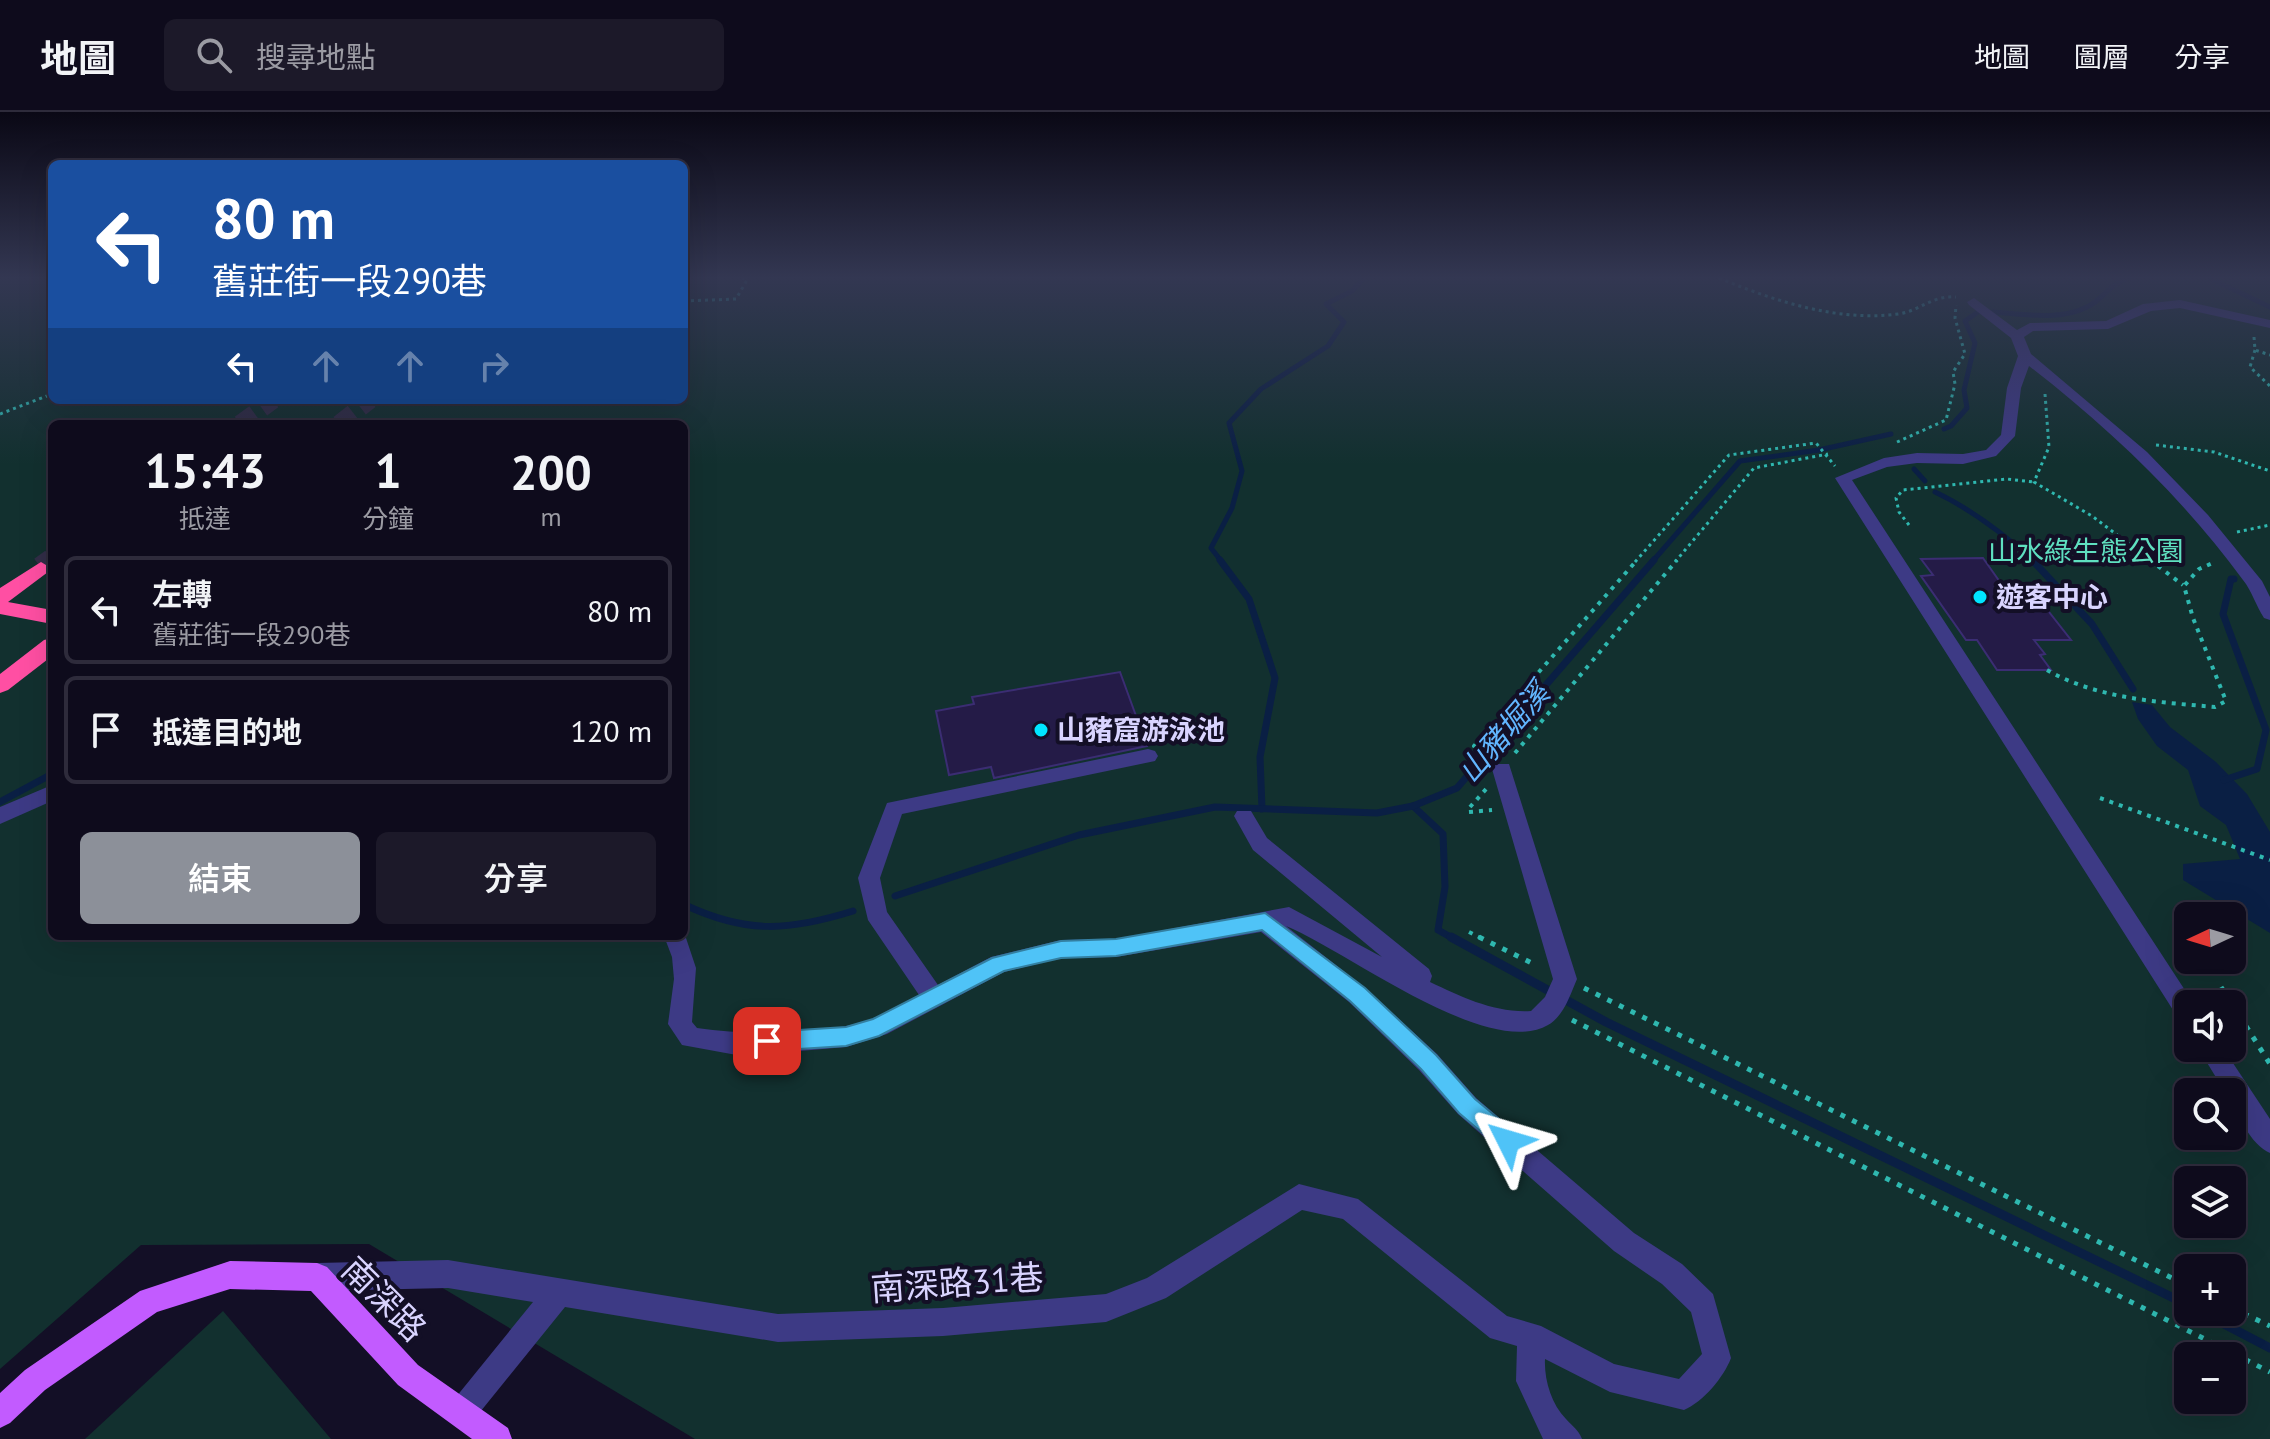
<!DOCTYPE html>
<html lang="zh-TW">
<meta charset="utf-8">
<style>
body{margin:0;font-family:"PT Sans","Noto Sans TC",sans-serif;background:#1c1929;color:#f1f3f6;height:100vh;display:flex;flex-direction:column;font-size:30px;white-space:nowrap}
*{box-sizing:border-box;margin:0}
p{font-size:26px;color:#9b9ba3}
.icon{flex:none;width:44px;height:44px;fill:none;stroke:currentColor;stroke-width:2;stroke-linecap:round;stroke-linejoin:round}
.map{position:relative;flex:1;overflow:hidden}
.side{position:absolute;left:48px;top:308px;width:640px;height:520px;display:flex;flex-direction:column;background:#0e0b1c;border-radius:12px;box-shadow:0 8px 32px #0002,0 0 0 2px #2e2b3b}
.side>*{flex:none}
.top-card{position:absolute;left:48px;top:48px;width:640px;height:244px;border-radius:12px;box-shadow:0 8px 32px #0002,0 0 0 2px #2e2b3b;background:#1a4fa0;color:#fff;overflow:hidden}
.needle{width:52px;rotate:266deg}
.tools{position:absolute;left:2174px;top:790px;display:grid;gap:16px}
.tools a{display:grid;place-items:center;width:72px;height:72px;border-radius:12px;background:#0e0b1c;box-shadow:0 8px 32px #0002,0 0 0 2px #2e2b3b;font-size:40px}
.pin{position:absolute;display:grid;place-items:center;width:68px;height:68px;color:#fff;margin:-34px;border-radius:16px;box-shadow:0 4px 12px #0006}
.me{position:absolute;width:88px;margin:-44px;rotate:310deg;stroke-linejoin:round;filter:drop-shadow(0 0 6px #0008)}
.turn{display:flex;align-items:center;gap:28px;height:168px;padding:0 32px;font-size:36px}
.turn .icon{width:104px;height:104px;stroke-width:2.5}
.turn b{display:block;font-size:56px;line-height:68px}
.lanes{display:flex;align-items:center;height:76px;padding:0 32px;background:#0003;justify-content:center;gap:40px;direction:ltr}
.lanes .off{opacity:.35}
.eta{display:flex;justify-content:space-evenly;align-items:center;height:136px;text-align:center}
.eta b{font-size:48px;font-weight:600;line-height:56px}
.cta{display:flex;gap:16px;margin-top:auto;padding:16px 32px}
.cta a{flex:1;height:92px;border-radius:12px;background:#8c9099;color:#fff;font-size:32px;font-weight:600;line-height:92px;text-align:center}
.cta a+a{background:#1c1929;color:#f1f3f6}
ul{padding:0;list-style:none}
li{display:flex;align-items:center;gap:24px;height:108px;margin:0 16px 12px;padding:0 16px;border:4px solid #2e2b3b;border-radius:12px}
li div{flex:1}
li b{display:block;font-size:30px}
li em{font-style:normal}
header{display:flex;align-items:center;gap:48px;box-sizing:border-box;height:112px;padding:0 40px;background:#0e0b1c;border-bottom:2px solid #2e2b3b}
header strong{font-size:38px}
nav{display:flex;gap:44px;margin-inline-start:auto;font-size:28px}
.search{width:560px;height:72px;background:#1c1929;display:flex;align-items:center;gap:20px;box-sizing:border-box;padding:0 28px;border-radius:12px;color:#9b9ba3;font-size:30px}
.map>svg:first-child{display:block}
.green{fill:#12302f;fill-rule:evenodd}
.water{fill:#0a1f44}
.lines{fill:none;stroke-linecap:round;stroke-linejoin:round}
.stream-far2{stroke:#0a1f44;stroke-width:5}
.stream-far1{stroke:#0a1f44;stroke-width:7}
.stream{stroke:#0a1f44;stroke-width:9}
.building{fill:#241b47;stroke:#3b2d73;stroke-width:2}
.highway-tunnel-far1{stroke:#312d47;stroke-width:18;stroke-dasharray:18 9;stroke-linecap:butt}
.highway-tunnel{stroke:#312d47;stroke-width:23;stroke-dasharray:23 12;stroke-linecap:butt}
.path-far2{stroke:#2fb8b0;stroke-width:3;stroke-dasharray:3 4;stroke-linecap:butt}
.path-far1{stroke:#2fb8b0;stroke-width:4;stroke-dasharray:4 6;stroke-linecap:butt}
.path{stroke:#2fb8b0;stroke-width:5;stroke-dasharray:5 8;stroke-linecap:butt}
.minor{fill:#3d3a85;fill-rule:evenodd}
.major{fill:#c25bff;fill-rule:evenodd}
.highway{fill:#ff4fa3;fill-rule:evenodd}
.route{fill:#4fc3f7;stroke:#337fa1;stroke-width:2}
.poi-dot{fill:#00e5ff;stroke:#130f26;stroke-width:3}
.labels{text-anchor:middle;stroke-width:8;stroke-linejoin:round;paint-order:stroke}
.park-label{font-size:28px;fill:#5fe0c0;stroke:#130f26}
.poi-label{font-size:28px;font-weight:bold;fill:#d9d4ff;stroke:#130f26;text-anchor:start}
.water-label{font-size:30px;font-style:italic;fill:#62b6ff;stroke:#130f26}
.near-street-label{font-size:34px;fill:#d9d4ff;stroke:#130f26}
</style>
<header>
<strong>地圖</strong>
<div class="search"><svg class="icon" aria-label="search" viewBox="0 0 24 24"><circle cx="10" cy="10" r="6"/><path d="M15 15l6 6"/></svg>搜尋地點</div>
<nav><a>地圖</a><a>圖層</a><a>分享</a></nav>
</header>
<div class="map">
<svg width="2270" height="1327" viewBox="0 0 2270 1327">
<rect width="100%" height="100%" fill="#130f26"/>
<!-- green -->
<g class="green">
<path d="M0 166H52V288H684V166H2270V1327H695L369 1132 141 1133 0 1257ZM52 312H684V824H52ZM2188 804H2232V848H2188ZM2188 892H2232V936H2188ZM2188 980H2232V1024H2188ZM2188 1068H2232V1112H2188ZM2188 1156H2232V1200H2188ZM2188 1244H2232V1288H2188Z"/>
<path d="M223 1199 331 1327H85Z"/>
</g>
<!-- water -->
<path class="water" d="M2132 590 2152 593 2170 615 2216 650 2247 682 2270 720V821L2183 768V752L2240 747 2226 713 2200 694 2188 658 2157 634 2138 607Z"/>
<g class="lines">
<!-- stream-far2 -->
<g class="stream-far2">
<path d="M2209 166 2270 195"/>
<path d="M1993 200C2022 202 2060 209 2087 195 2104 187 2109 172 2128 166"/>
<path d="M1944 317 1951 314 1967 296 1964 278 1975 231 1965 209 1978 200"/>
<path d="M1914 357 1925 369"/>
<path d="M1935 380C1973 398 2004 422 2035 450"/>
<path d="M1222 450 1211 436 1232 396 1242 359 1229 311 1261 277 1328 234 1344 210 1326 192 1352 179 1364 166"/>
<path d="M1652 450 1740 349 1819 338 1891 322"/>
</g>
<!-- stream-far1 -->
<g class="stream-far1">
<path d="M1220 448 1249 487 1275 566 1260 645 1262 697"/>
<path d="M2032 448 2092 512 2133 577"/>
<path d="M2224 668 2257 657 2266 618 2223 502 2231 467H2234"/>
<path d="M0 690 52 662"/>
<path d="M1413 694 1443 722 1445 775 1438 818 1454 827"/>
<path d="M895 784 1079 723 1215 695 1377 701 1413 694 1457 676 1654 448"/>
<path d="M684 788 685 793C747 822 789 819 853 799"/>
</g>
<!-- stream -->
<g class="stream">
<path d="M1451 825 1606 910 2188 1193"/>
<path d="M2201 1200 2270 1236"/>
</g>
</g>
<!-- building -->
<g class="building">
<path d="M1983 446 2000 470H2012L2035 500H2049L2071 528H2034L2045 542 2040 543 2051 558H1997L1977 528H1966L1921 464 1933 463 1921 447Z"/>
<path d="M1120 560 1147 634 994 666 991 655 949 663 936 599 974 592 972 585Z"/>
</g>
<g class="lines">
<!-- highway-tunnel-far1 -->
<g class="highway-tunnel-far1">
<path d="M240 312 273 288"/>
<path d="M339 312 370 288"/>
<path d="M49 450 52 448"/>
</g>
<!-- highway-tunnel -->
<path class="highway-tunnel" d="M41 456 52 448"/>
<!-- path-far2 -->
<g class="path-far2">
<path d="M1719 166C1775 189 1837 210 1898 202 1920 199 1932 183 1956 185"/>
<path d="M684 189 736 187 747 168 742 166"/>
<path d="M2254 225 2255 238 2270 243"/>
<path d="M2255 238 2250 255 2270 274"/>
<path d="M2045 282 2049 335 2034 370 2092 404 2153 450"/>
<path d="M0 302 52 282"/>
<path d="M1897 330 1946 308 1955 272 1953 260 1965 242 1955 206 1956 193"/>
<path d="M2156 333 2214 340 2270 359"/>
<path d="M1909 413 1899 400 1896 386 1903 378 2007 367 2034 370"/>
<path d="M2237 420 2270 413"/>
<path d="M1635 450 1729 343 1816 331 1835 354"/>
<path d="M1675 450 1754 356 1828 342"/>
</g>
<!-- path-far1 -->
<g class="path-far1">
<path d="M2150 448 2183 473"/>
<path d="M2047 558C2098 587 2158 590 2215 595L2226 589 2193 506 2184 474 2199 457 2215 450"/>
<path d="M1515 641 1677 448"/>
<path d="M1494 643 1474 634 1637 448"/>
<path d="M2100 686 2270 748"/>
<path d="M1470 695 1487 676"/>
<path d="M1469 700 1492 698"/>
<path d="M1469 820 1483 827"/>
</g>
<!-- path -->
<g class="path">
<path d="M1479 825 1536 853"/>
<path d="M2221 875 2232 892"/>
<path d="M1584 876 2188 1174"/>
<path d="M2232 892 2270 952"/>
<path d="M1572 908 2270 1260"/>
<path d="M2232 1196 2270 1214"/>
</g>
<!-- minor -->
<g class="minor">
<path d="M1974 186 2017 218 2030 211 2106 209 2143 192 2180 188 2270 208V216L2180 196 2151 199 2108 217 2033 219 2024 225 2031 242 2147 340 2208 403 2262 469 2270 485V508L2264 506C2256 494 2252 479 2243 468 2183 386 2108 315 2029 254L2021 276 2015 324 1996 344 1963 352 1917 351 1887 355 1852 368 2194 892H2188V912L2180 909 1835 366 1884 346 1917 341 1963 342 1986 338 2001 323 2007 276 2018 244 2011 226 1969 193 1967 190Z"/>
<path d="M1148 637 1155 639 1158 644 1155 649 902 702 880 766 887 800 938 873 991 845 1061 828 1116 827 1289 795 1382 845 1253 738 1234 704 1237 699H1251L1267 726 1429 857 1432 864 1430 870C1462 885 1494 901 1531 899L1545 885 1553 867 1492 657 1495 652H1509L1577 867C1570 883 1564 904 1548 913 1487 948 1344 837 1286 814L1365 876 1437 942 1476 986 1634 1121 1682 1152 1713 1182 1731 1246C1724 1265 1703 1290 1684 1298L1610 1280 1545 1247C1544 1267 1551 1292 1566 1307 1573 1315 1578 1317 1582 1327H1543L1516 1269 1517 1234 1490 1226 1343 1107 1302 1098 1166 1186 1106 1210 943 1224 778 1230 565 1195 472 1310 462 1315 452 1310 447 1300 452 1290 533 1190 448 1176 317 1179 307 1175 303 1165 307 1155 317 1151 448 1148 778 1202 943 1196 1106 1182 1147 1166 1299 1072 1358 1087 1507 1204 1541 1214 1614 1252 1679 1267 1702 1242 1691 1200 1662 1172 1614 1139 1458 1002 1419 958 1349 890 1261 820 1116 845 1061 846 1004 860 887 922 846 935 742 944 682 933 668 912 674 867 672 845 664 824H684V820L696 856 692 910 697 916C749 923 818 925 869 908 886 902 903 891 919 883L868 808 858 766 887 691Z"/>
<path d="M52 673V689L0 712V695Z"/>
<path d="M2198 936H2223L2270 1007V1041C2252 1034 2232 998 2232 980H2225Z"/>
</g>
<!-- major -->
<path class="major" d="M230 1149 317 1151 327 1155 418 1253 508 1316 512 1327H472L398 1273 311 1179 230 1177 157 1200 45 1278 10 1311 0 1316V1281L25 1258 140 1179Z"/>
<!-- highway -->
<g class="highway">
<path d="M41 450 51 456 48 460 8 490 52 498V512L0 502V476Z"/>
<path d="M52 526V544L8 578 0 581V562L44 528Z"/>
</g>
</g>
<!-- sky -->
<linearGradient id="sky" x2="0" y2="1"><stop stop-color="#0a0815"/><stop offset="0.47" stop-color="#333752"/><stop offset="1" stop-color="#333752" stop-opacity="0"/></linearGradient>
<rect width="2270" height="352" fill="url(#sky)"/>
<!-- route -->
<path class="route" d="M1265 801 1365 876 1436 943 1475 987 1516 1021 1519 1029 1516 1036 1508 1039 1500 1036 1459 1001 1421 957 1350 889 1262 818 1116 844 1061 846 1004 859 879 924 846 934 767 939 759 936 756 929 759 922 767 920 846 915 873 907 992 846 1061 829 1116 827Z"/>
<!-- markers -->
<g class="poi-dot">
<circle cx="1980" cy="485" r="8"/>
<circle cx="1041" cy="618" r="8"/>
</g>
<g class="labels">
<!-- park labels -->
<g class="park-label">
<text x="2086" y="449">山水綠生態公園</text>
</g>
<!-- poi labels -->
<g class="poi-label">
<text x="1996" y="495">遊客中心</text>
<text x="1057" y="628">山豬窟游泳池</text>
</g>
<!-- water labels -->
<g class="water-label">
<text transform="translate(1504 621) rotate(-49)" y="10">山豬堀溪</text>
</g>
<!-- near-street labels -->
<g class="near-street-label">
<text transform="translate(957 1171) rotate(-4)" y="12">南深路31巷</text>
<text transform="translate(384 1187) rotate(45)" y="12">南深路</text>
</g>
</g>
</svg>
<div class="tools">
<a><svg class="needle" viewBox="-14 -14 28 28"><path d="M0-13l5 13h-10z" fill="#e53935"/><path d="M0 13l5-13h-10z" fill="#9b9ba3"/></svg></a>
<a><svg class="icon" aria-label="sound" viewBox="0 0 24 24"><path d="M4 9h4l5-4v14l-5-4H4zM17 9q2 3 0 6"/></svg></a>
<a><svg class="icon" aria-label="search" viewBox="0 0 24 24"><circle cx="10" cy="10" r="6"/><path d="M15 15l6 6"/></svg></a>
<a><svg class="icon" aria-label="layers" viewBox="0 0 24 24"><path d="M12 4l9 5-9 5-9-5zM3 14l9 5 9-5"/></svg></a>
<a>+</a>
<a>−</a>
</div>
<div class="pin" style="left:767px;top:929px;background:#d93025"><svg class="icon" aria-label="arrive" viewBox="0 0 24 24"><path d="M6 21V4h12l-3 4 3 4H6"/></svg></div>
<svg class="me" style="left:1508px;top:1029px" viewBox="-20 -20 40 40"><path d="M0-17L14 15 0 8-14 15z" fill="#4fc3f7" stroke="#fff" stroke-width="4"/></svg>
<div class="top-card">
<div class="turn"><svg class="icon" aria-label="left" viewBox="0 0 24 24"><path d="M17 20v-9H6M10 6l-5 5 5 5"/></svg><div><b>80 m</b>舊莊街一段290巷</div></div>
<div class="lanes"><svg class="icon" aria-label="left" viewBox="0 0 24 24"><path d="M17 20v-9H6M10 6l-5 5 5 5"/></svg><svg class="icon off" aria-label="ahead" viewBox="0 0 24 24"><path d="M12 20V5M6 11l6-6 6 6"/></svg><svg class="icon off" aria-label="ahead" viewBox="0 0 24 24"><path d="M12 20V5M6 11l6-6 6 6"/></svg><svg class="icon off" aria-label="right" viewBox="0 0 24 24"><path d="M7 20v-9h11M14 6l5 5-5 5"/></svg></div>
</div>
<section class="side">
<div class="eta">
<div><b>15:43</b><p>抵達</p></div>
<div><b>1</b><p>分鐘</p></div>
<div><b>200</b><p>m</p></div>
</div>
<ul>
<li><svg class="icon" aria-label="left" viewBox="0 0 24 24"><path d="M17 20v-9H6M10 6l-5 5 5 5"/></svg><div><b>左轉</b><p>舊莊街一段290巷</p></div><em>80 m</em></li>
<li><svg class="icon" aria-label="arrive" viewBox="0 0 24 24"><path d="M6 21V4h12l-3 4 3 4H6"/></svg><div><b>抵達目的地</b></div><em>120 m</em></li>
</ul>
<div class="cta"><a>結束</a><a>分享</a></div>
</section>
</div>
